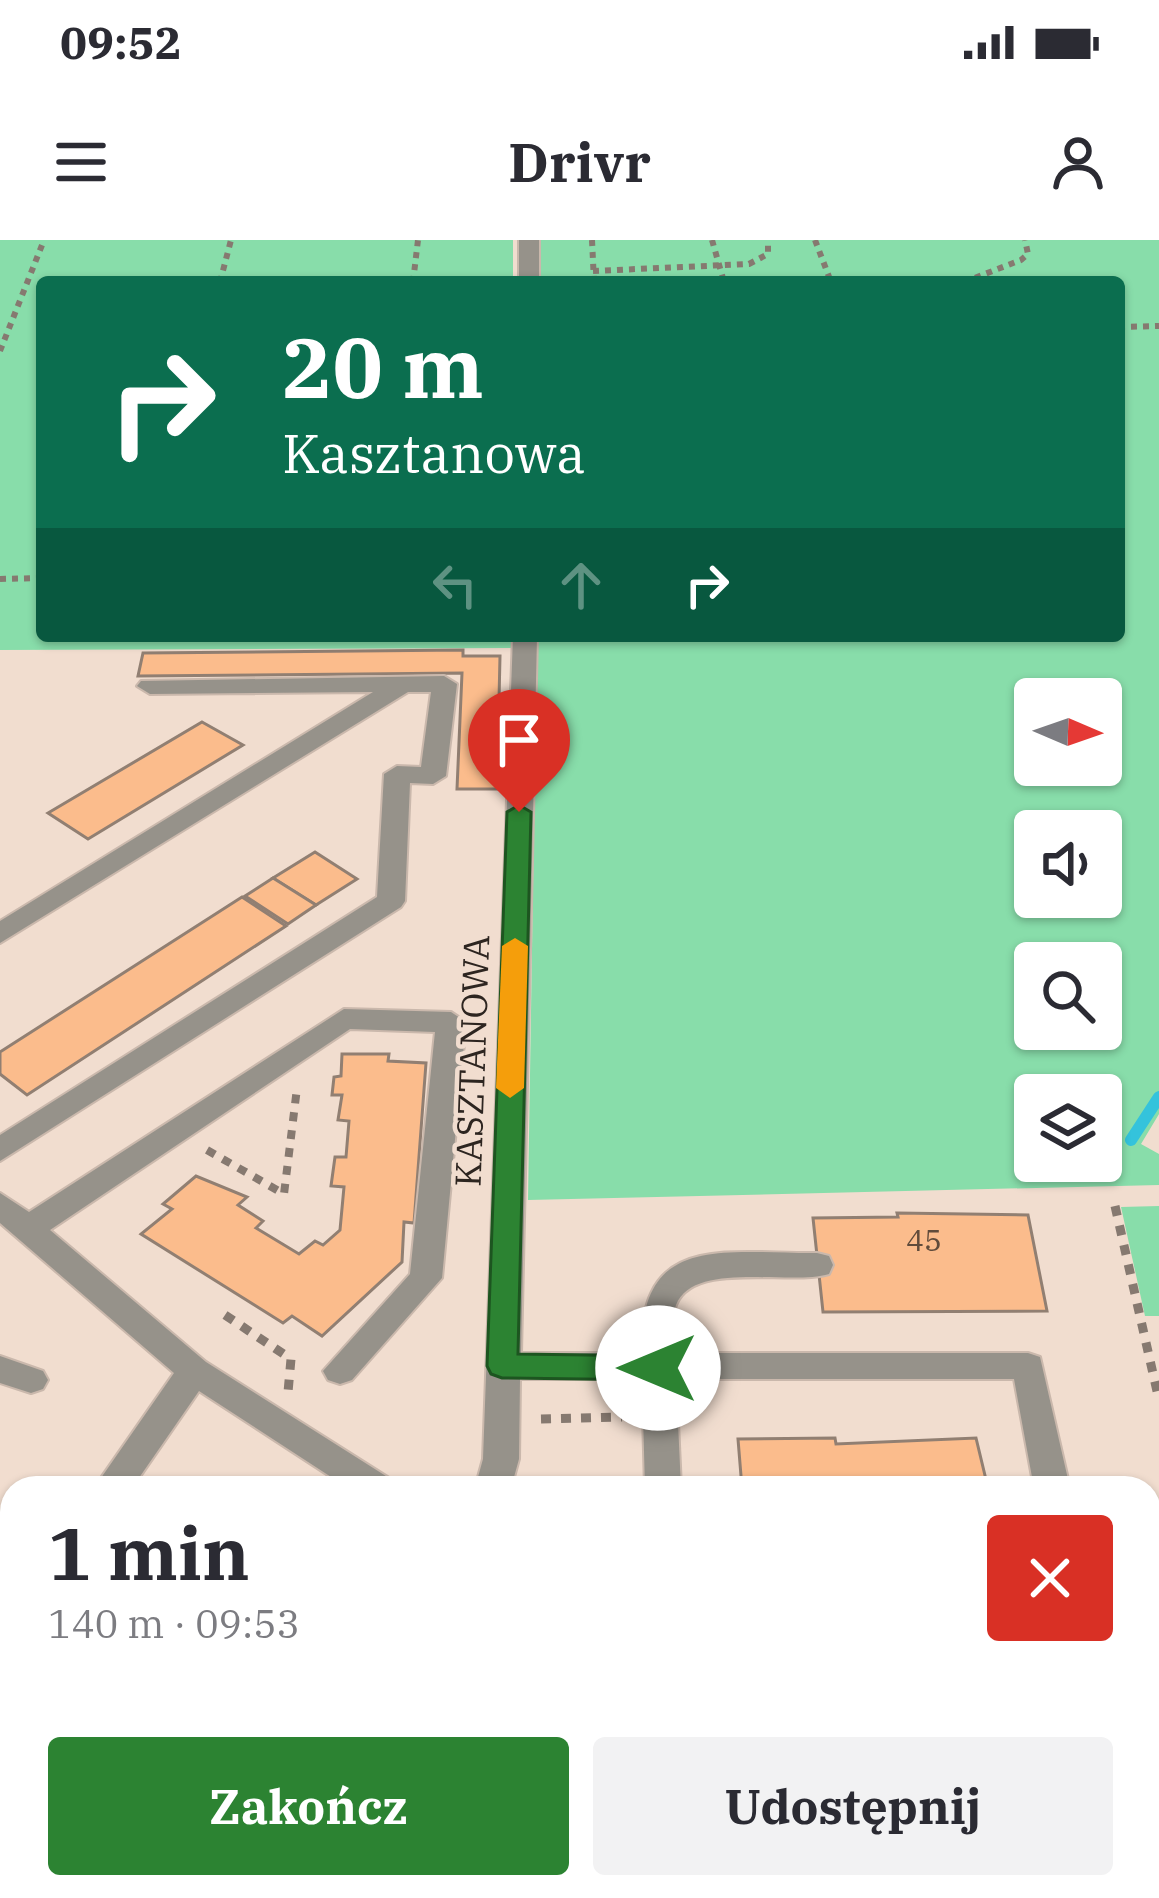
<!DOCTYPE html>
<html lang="pl">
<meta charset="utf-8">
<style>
body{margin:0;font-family:"IBM Plex Serif",serif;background:#f2f2f3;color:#2b2b33;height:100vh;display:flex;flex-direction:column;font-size:45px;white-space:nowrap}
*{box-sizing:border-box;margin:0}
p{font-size:39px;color:#7c7c81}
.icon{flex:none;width:66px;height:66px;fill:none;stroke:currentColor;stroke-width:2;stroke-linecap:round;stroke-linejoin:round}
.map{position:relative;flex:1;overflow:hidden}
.details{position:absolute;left:0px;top:1236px;width:1161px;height:423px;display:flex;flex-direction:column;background:#fff;border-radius:36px 36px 0 0;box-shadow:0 3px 9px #0004}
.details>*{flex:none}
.hud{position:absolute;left:36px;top:36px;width:1089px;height:366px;border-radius:12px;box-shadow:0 3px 9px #0004;background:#0b6e4f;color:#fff;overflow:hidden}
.needle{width:78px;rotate:92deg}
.controls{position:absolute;left:1014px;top:438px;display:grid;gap:24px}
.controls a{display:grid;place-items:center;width:108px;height:108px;border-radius:12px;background:#fff;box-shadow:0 3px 9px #0004;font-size:60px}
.pin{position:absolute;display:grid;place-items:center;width:102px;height:102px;color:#fff;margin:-123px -51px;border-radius:50% 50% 50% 0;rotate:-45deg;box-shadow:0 0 12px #0007}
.pin .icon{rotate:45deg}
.me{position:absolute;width:132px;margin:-66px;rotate:270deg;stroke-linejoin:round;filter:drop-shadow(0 0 9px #0008)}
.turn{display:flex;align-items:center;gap:42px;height:252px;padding:0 48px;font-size:54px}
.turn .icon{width:156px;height:156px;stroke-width:2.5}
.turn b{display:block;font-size:84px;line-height:102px}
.lanes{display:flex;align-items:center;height:114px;padding:0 48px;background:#0003;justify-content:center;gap:60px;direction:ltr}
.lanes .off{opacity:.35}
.round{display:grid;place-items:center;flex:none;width:126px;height:126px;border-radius:12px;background:#f2f2f3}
.summary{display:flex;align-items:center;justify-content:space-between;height:204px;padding:0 48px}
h1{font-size:72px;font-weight:700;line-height:90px}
.action{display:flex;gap:24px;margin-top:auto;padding:24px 48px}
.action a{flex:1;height:138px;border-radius:12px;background:#2c8332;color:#fff;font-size:48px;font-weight:700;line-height:138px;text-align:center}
.action a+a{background:#f2f2f3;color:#2b2b33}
.status{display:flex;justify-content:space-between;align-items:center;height:84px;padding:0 60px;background:#fff;direction:ltr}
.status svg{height:33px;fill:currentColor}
header{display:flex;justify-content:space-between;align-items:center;height:156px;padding:0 48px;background:#fff;font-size:54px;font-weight:700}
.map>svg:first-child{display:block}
.green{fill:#8da;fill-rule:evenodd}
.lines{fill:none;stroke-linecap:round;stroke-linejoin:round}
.stream{stroke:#34c3dc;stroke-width:12}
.building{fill:#fbbc8c;stroke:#917f72;stroke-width:3}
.minor-casing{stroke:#cab8ac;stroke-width:4}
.path-far2{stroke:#867970;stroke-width:6;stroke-dasharray:6 6;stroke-linecap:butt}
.path-far1{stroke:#867970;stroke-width:8;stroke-dasharray:9 9;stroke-linecap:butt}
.path{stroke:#867970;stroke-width:9;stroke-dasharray:10 10;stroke-linecap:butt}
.minor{fill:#96928a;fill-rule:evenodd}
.route{fill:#2c8332;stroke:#1d5520;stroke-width:3}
.slow{fill:#f59e0b}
.labels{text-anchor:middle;stroke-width:9;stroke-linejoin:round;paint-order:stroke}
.number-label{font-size:30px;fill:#604b3b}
.street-label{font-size:36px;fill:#2d2520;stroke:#f1ddcf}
</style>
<div class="status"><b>09:52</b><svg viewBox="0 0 49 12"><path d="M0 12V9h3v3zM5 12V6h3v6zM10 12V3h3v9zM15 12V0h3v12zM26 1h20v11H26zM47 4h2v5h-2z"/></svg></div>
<header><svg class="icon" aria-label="menu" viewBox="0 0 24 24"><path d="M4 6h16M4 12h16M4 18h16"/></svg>Drivr<svg class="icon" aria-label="person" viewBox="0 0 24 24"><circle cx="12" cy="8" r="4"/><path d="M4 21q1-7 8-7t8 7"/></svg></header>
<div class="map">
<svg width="1159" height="1658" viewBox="0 0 1159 1658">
<rect width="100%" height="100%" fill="#f1ddcf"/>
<!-- green -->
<g class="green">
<path d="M0 0H513V42H42V396H512V408L0 410Z"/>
<path d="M540 0H1159V874L1141 904 1159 914V945L528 960 537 396H1119V42H541ZM1035 459H1101V525H1035ZM1035 591H1101V657H1035ZM1035 723H1101V789H1035ZM1035 855H1101V921H1035Z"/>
<path d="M1159 966V1076H1145L1121 967Z"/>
</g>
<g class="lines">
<!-- stream -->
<path class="stream" d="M1131 900 1159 857"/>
</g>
<!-- building -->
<g class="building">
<path d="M463 410V416H500L497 549H457L462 433 138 436 143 413Z"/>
<path d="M202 482 243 505 88 599 48 573Z"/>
<path d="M315 612 357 639 316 665 273 638Z"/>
<path d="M273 638 316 665 288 684 245 656Z"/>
<path d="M242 657 286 686 27 855 0 834V812Z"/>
<path d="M342 814H389L388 821 426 823 414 983 404 982 402 1022 322 1096 292 1076 283 1083 141 994 172 969 163 964 196 936 247 957 238 965 263 981 256 988 299 1014 315 1001 323 1005 340 990 344 947 331 946 335 917H346L349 881 338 880 342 855H332L334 837 341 836Z"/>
<path d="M897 973 1028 975 1047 1071 823 1072 813 978 898 977Z"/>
<path d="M835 1198 836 1204 976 1198 988 1248H742L738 1199Z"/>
</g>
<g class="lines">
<!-- minor casing -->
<g class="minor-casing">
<g id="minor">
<rect x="519" y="0" width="20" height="42"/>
<path d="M513 396H537L521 1113H642C638 991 726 1014 817 1013L829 1016 833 1025 829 1034C789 1046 694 1020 676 1065 671 1079 675 1098 675 1113H1028L1040 1117 1070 1248H1034L1014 1139H676L681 1248H645L642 1139H520L519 1219 511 1248H475L483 1219Z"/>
<path d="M444 436 457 444 446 536 433 544 410 543 405 661 401 667 0 921V895L377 657 384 534 397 526 421 527 431 452H408L0 703V681L373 452 150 454 137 446 141 441Z"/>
<path d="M344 769 451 772 466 782 442 1038 352 1140 340 1144 328 1140 323 1131 410 1034 435 792 350 789 50 990 206 1122 389 1238 394 1248H348L199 1151 132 1248H94L174 1133 0 983V953L29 972Z"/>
<path d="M0 1116 43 1131 48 1140 43 1149 31 1153 0 1143Z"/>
<path d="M0 1309 12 1313V1344L0 1340Z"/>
<rect x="1149" y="1321" width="10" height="30"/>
<path d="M12 1376V1421L0 1425V1380Z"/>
<path d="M783 1647H830L834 1658H788Z"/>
<rect x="1105" y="1647" width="40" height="11"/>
</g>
</g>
<!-- path-far2 -->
<g class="path-far2">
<path d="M592 0 594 42"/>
<path d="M712 0 724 42"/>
<path d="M815 0 831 42"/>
<path d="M593 31 749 24 768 14V0"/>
<path d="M220 42 231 0"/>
<path d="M413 42 418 0"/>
<path d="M964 42 1021 20 1028 14 1025 0"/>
<path d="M1119 87 1159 86"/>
<path d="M0 111 44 0"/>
<path d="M0 339 42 338"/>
</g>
<!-- path-far1 -->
<path class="path-far1" d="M207 910 284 954 297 848"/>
<!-- path -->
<g class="path">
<path d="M1115 966 1159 1160"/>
<path d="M225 1075 291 1119 288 1152"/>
<path d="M541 1179 622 1177"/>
<path d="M1150 1370 1159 1413"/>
<path d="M0 1486 12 1468"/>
<path d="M0 1631 12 1634"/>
<path d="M74 1647 125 1658"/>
<path d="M750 1647 761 1658"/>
<path d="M1048 1647 1049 1658"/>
</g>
<!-- minor -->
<use href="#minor" class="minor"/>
</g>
<!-- route -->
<path class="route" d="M519 565 531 572 518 1114 658 1116 669 1119 673 1128 669 1137 658 1140 502 1138 491 1134 487 1126 507 572Z"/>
<!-- slow -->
<path class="slow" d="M515 698 528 706 524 848 510 858 496 848 502 706Z"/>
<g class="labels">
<!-- number labels -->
<g class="number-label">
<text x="924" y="1011">45</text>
</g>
<!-- street labels -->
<g class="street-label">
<text transform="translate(472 821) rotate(-88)" y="13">KASZTANOWA</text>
</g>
</g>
</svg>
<div class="controls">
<a><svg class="needle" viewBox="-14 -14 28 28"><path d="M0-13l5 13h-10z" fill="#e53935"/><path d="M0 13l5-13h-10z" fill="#7c7c81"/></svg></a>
<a><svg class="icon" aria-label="sound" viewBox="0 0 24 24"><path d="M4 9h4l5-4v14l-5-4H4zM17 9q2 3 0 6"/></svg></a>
<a><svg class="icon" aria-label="search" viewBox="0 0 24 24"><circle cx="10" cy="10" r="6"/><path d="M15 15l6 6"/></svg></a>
<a><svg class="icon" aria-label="layers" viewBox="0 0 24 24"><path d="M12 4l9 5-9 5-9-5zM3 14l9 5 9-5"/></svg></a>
</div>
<div class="pin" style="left:519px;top:572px;background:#d93025"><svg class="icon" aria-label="arrive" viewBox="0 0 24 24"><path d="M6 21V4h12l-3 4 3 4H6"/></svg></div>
<svg class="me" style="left:658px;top:1128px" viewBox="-20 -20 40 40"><circle r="19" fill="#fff"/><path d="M0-13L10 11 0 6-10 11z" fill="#2c8332"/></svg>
<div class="hud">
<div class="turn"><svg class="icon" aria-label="right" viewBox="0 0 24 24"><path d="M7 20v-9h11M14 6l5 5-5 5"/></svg><div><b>20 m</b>Kasztanowa</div></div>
<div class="lanes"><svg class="icon off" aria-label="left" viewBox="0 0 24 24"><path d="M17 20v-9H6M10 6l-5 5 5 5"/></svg><svg class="icon off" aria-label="ahead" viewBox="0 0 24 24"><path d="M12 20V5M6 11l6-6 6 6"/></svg><svg class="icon" aria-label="right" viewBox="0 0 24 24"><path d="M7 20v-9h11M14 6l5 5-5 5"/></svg></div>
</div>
<section class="details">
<div class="summary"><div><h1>1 min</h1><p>140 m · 09:53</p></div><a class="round" style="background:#d93025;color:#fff"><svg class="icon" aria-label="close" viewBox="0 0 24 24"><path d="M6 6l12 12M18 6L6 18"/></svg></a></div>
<div class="action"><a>Zakończ</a><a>Udostępnij</a></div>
</section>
</div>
